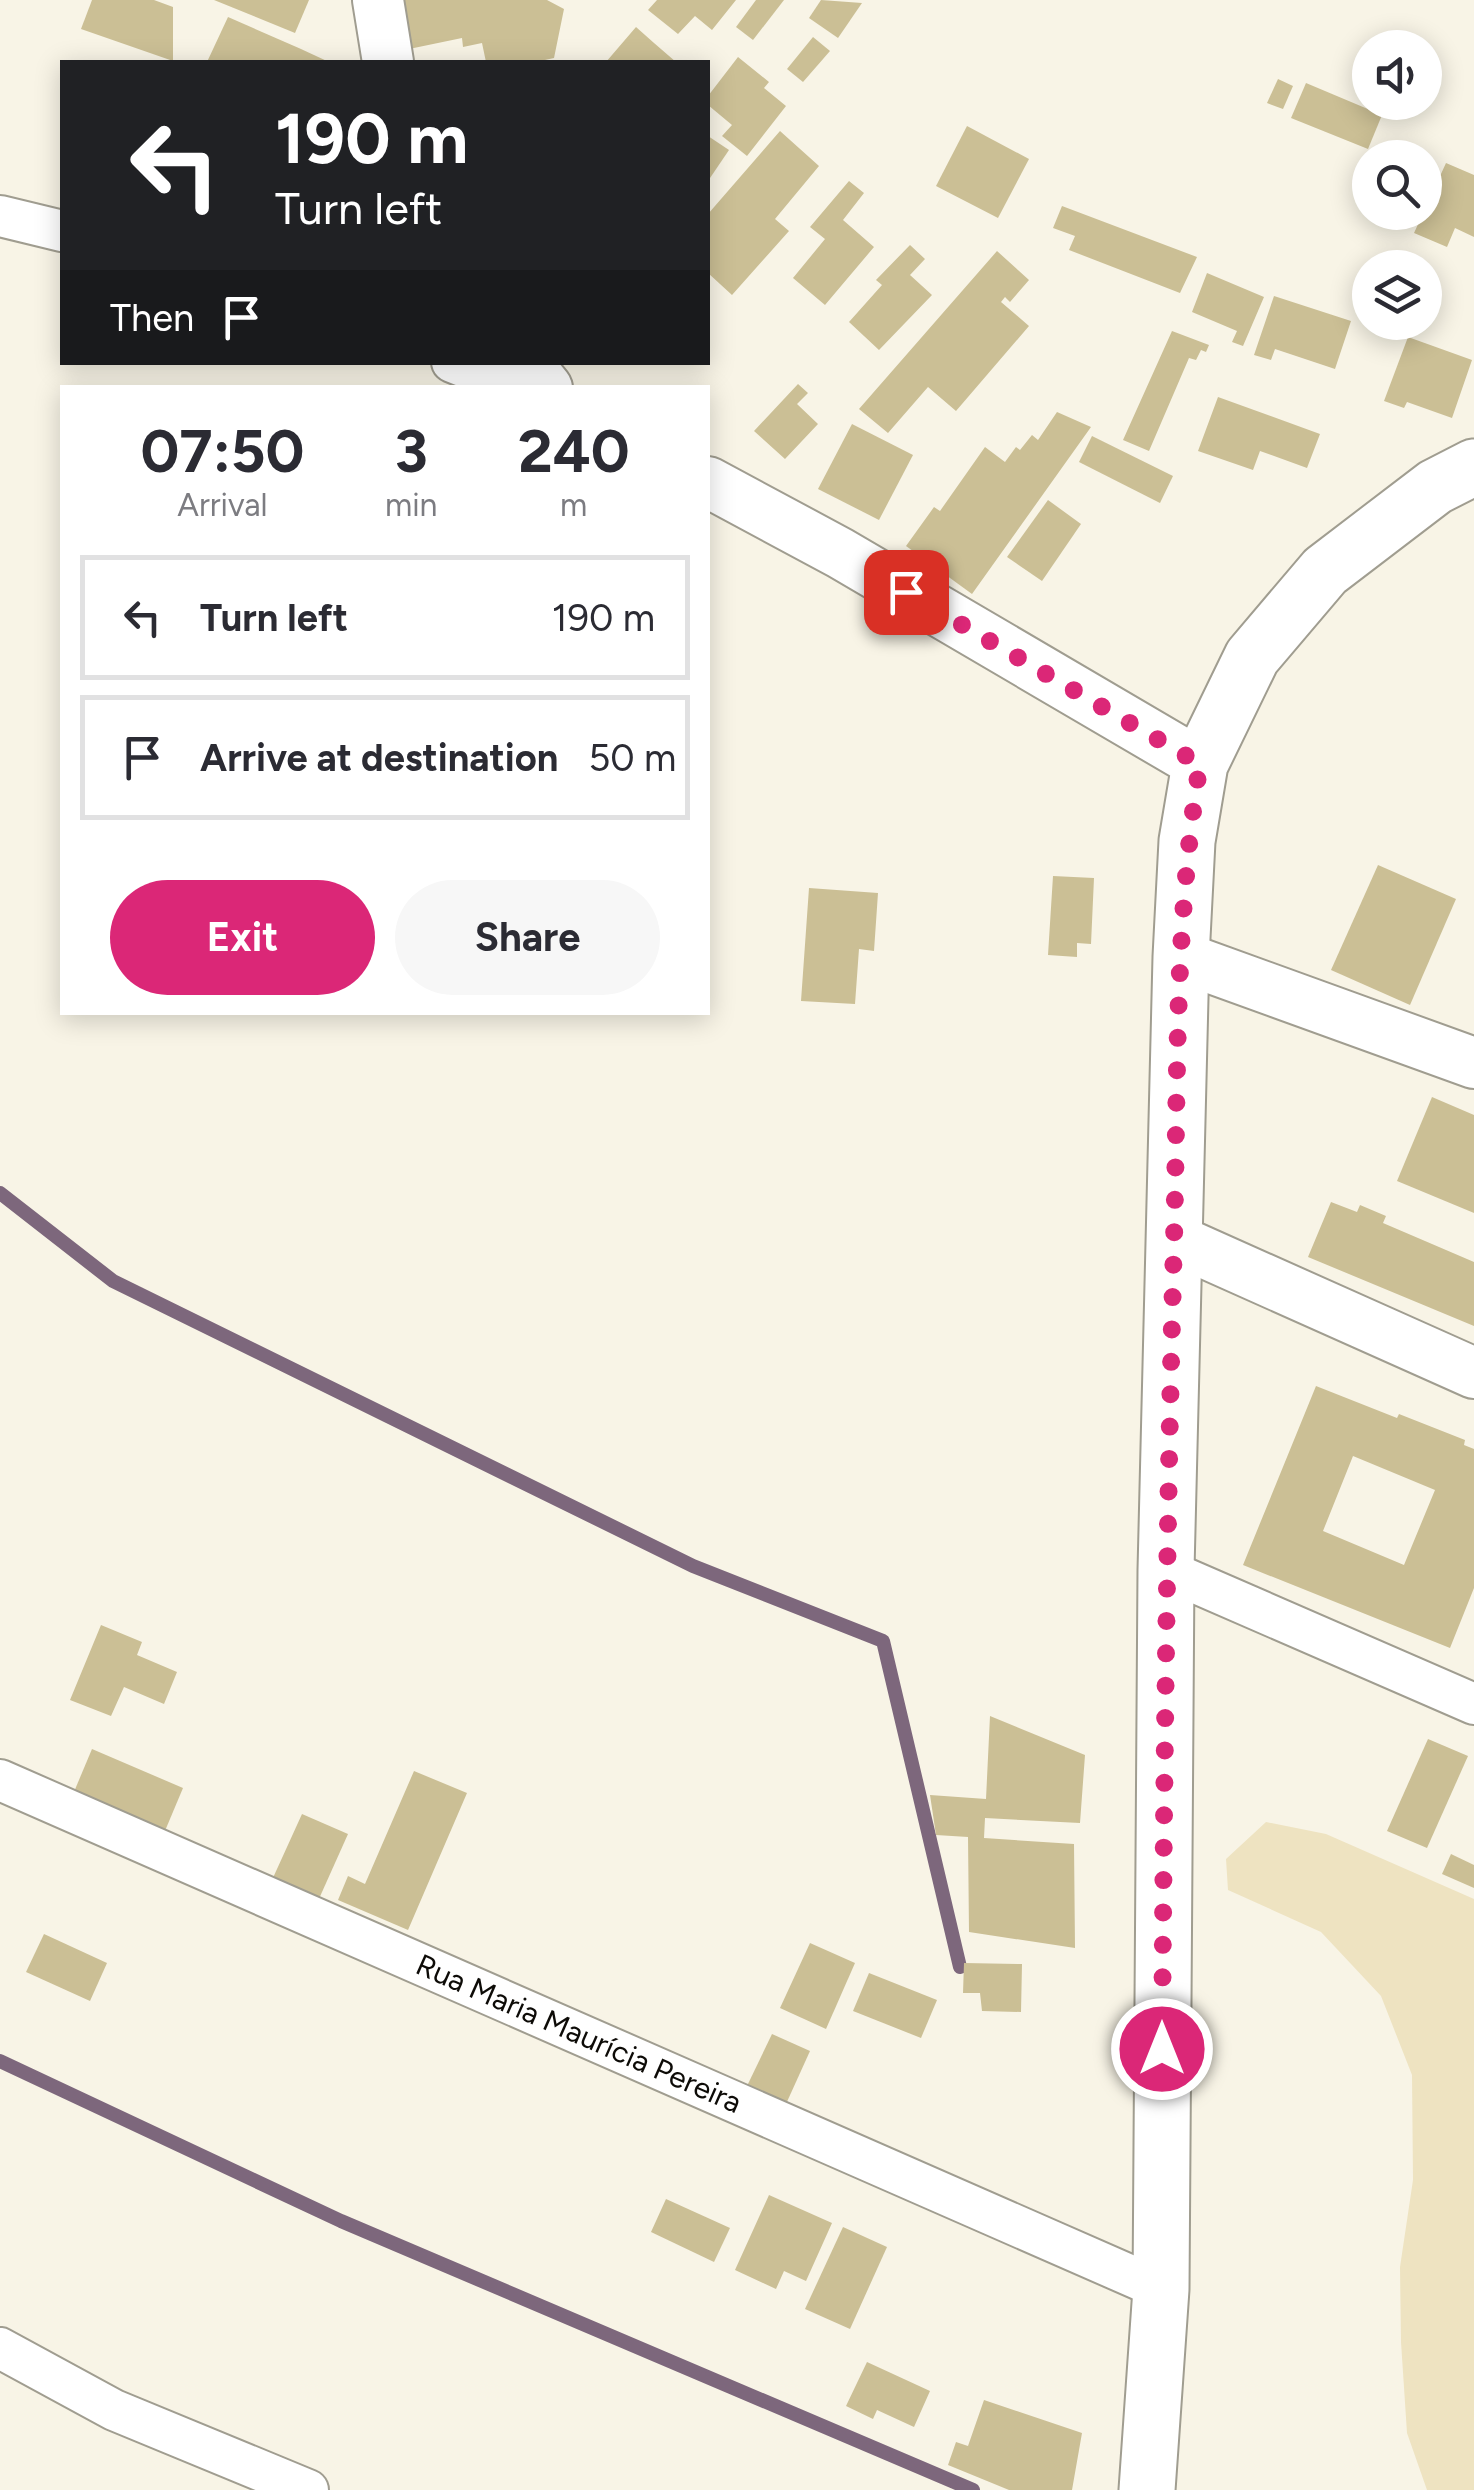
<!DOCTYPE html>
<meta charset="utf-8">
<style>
body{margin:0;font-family:Figtree,sans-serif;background:#f7f7f7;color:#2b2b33;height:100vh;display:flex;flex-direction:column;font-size:38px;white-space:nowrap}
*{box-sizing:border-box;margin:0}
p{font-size:32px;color:#7c7c81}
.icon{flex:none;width:55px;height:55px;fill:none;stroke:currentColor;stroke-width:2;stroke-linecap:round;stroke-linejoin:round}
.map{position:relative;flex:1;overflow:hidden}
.details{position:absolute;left:60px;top:385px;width:650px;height:630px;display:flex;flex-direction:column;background:#fff;border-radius:0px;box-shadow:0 5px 25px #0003}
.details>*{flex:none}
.hud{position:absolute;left:60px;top:60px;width:650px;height:305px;border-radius:0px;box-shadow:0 5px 25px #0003;background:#202124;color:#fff;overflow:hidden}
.controls{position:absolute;left:1352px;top:30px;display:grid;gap:20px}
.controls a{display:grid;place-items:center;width:90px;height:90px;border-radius:50%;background:#fff;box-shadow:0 5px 25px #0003;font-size:50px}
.pin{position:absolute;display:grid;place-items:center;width:85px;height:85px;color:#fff;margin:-42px;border-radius:20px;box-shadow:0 5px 15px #0006}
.me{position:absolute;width:110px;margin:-55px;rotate:0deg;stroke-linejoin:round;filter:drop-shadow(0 0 8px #0008)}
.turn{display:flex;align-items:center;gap:35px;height:210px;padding:0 50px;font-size:45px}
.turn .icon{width:130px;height:130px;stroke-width:2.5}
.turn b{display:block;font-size:70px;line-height:85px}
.then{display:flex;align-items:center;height:95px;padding:0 50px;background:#0003;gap:20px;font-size:38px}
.eta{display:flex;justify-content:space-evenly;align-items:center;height:170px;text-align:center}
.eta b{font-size:60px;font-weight:700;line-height:70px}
.primary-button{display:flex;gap:20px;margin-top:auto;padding:20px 50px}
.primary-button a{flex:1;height:115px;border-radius:60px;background:#db2777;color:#fff;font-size:40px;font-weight:700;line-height:115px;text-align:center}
.primary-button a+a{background:#f7f7f7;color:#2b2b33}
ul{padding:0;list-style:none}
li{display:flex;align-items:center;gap:30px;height:125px;margin:0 20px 15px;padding:0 30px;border:5px solid #e1e1e2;border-radius:0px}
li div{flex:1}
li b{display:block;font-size:38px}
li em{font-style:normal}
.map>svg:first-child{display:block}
.green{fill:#eee3c1}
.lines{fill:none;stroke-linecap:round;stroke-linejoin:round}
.stream{stroke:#7d677c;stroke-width:14}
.building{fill:#cbbf95;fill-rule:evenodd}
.minor-casing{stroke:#a09d90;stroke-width:44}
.tertiary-casing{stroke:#a09d90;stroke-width:54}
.secondary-casing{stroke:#a09d90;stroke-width:59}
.minor{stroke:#fff;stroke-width:40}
.tertiary{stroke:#fff;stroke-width:50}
.secondary{stroke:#fff;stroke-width:55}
.route{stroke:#db2777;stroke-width:18;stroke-dasharray:0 32.4}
.labels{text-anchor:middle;stroke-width:8;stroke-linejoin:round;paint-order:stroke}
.street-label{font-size:30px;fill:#0d0b07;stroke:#fff}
</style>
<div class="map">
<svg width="1474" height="2490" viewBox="0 0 1474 2490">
<rect width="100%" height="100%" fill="#f8f4e6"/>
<!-- green -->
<path class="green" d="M1266 1822 1326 1834 1474 1899V2490H1427L1407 2433 1401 2342 1400 2267 1413 2180 1412 2075 1381 1996 1321 1932 1228 1890 1226 1859Z"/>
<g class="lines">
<!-- stream -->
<g class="stream">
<path d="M0 1193 113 1281 693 1566 883 1641 960 1967"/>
<path d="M0 2061 341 2221 973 2490"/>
</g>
</g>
<!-- building -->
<g class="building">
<path d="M92 0H154L173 7V61L81 29Z"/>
<path d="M214 0H309L295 33Z"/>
<path d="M398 0H547L564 9 554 58 536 62H486L482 43 463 47 462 38 409 49Z"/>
<path d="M657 0H736L712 30 695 16 678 34 648 10Z"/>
<path d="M756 0H784L753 40 736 27Z"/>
<path d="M821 0 862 3 838 38 809 18Z"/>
<path d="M228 17 301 49 329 62H207Z"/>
<path d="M636 27 654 43 676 62H606Z"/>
<path d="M813 37 830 51 803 82 787 69Z"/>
<path d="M738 57 769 82 764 88 786 106 747 156 722 136 732 125 708 105V96Z"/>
<path d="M1278 79 1293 86 1283 109 1267 103Z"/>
<path d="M1306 83 1382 115 1368 149 1291 118Z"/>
<path d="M967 126 1029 159 998 218 936 186Z"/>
<path d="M780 131 819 166 775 219 789 231 732 295 708 273V214Z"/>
<path d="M708 136 729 150 708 181Z"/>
<path d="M1446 163 1474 175V237L1455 228 1447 247 1414 233Z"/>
<path d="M849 181 864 193 843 220 874 247 825 305 793 278 825 239 810 227Z"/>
<path d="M1062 206 1197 257 1180 293 1069 250 1075 236 1053 228Z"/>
<path d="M910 245 925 259 910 275 932 295 879 350 849 322 882 285 876 280Z"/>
<path d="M997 251 1029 280 1010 302 1005 297 1001 302 1029 326 956 411 928 387 888 433 859 409Z"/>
<path d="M1207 273 1264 297 1243 346 1232 342 1237 331 1192 312Z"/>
<path d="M1274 296 1351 321 1335 369 1275 349 1271 360 1254 355Z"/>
<path d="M1172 331 1209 345 1206 352 1201 350 1196 360 1189 358 1149 451 1123 440Z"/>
<path d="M1408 337 1472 360 1452 418 1407 402 1404 408 1384 401Z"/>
<path d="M798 384 808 393 797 404 818 424 785 459 754 431Z"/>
<path d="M1218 397 1320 434 1307 468 1260 451 1253 470 1198 451Z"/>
<path d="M1057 412 1091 427 972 594 906 546 934 507 940 511 985 447 1005 462 1016 447 1020 450 1032 435 1038 440Z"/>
<path d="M852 424 913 455 879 520 818 489Z"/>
<path d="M1092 436 1173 476 1160 503 1079 462Z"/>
<path d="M1048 500 1081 524 1042 581 1007 557Z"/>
<path d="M1378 865 1456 899 1410 1005 1331 970Z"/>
<path d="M1053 876 1094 878 1091 944 1077 943V957L1048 955Z"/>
<path d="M809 888 878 893 874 951 859 949 855 1004 801 1001Z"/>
<path d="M1432 1097 1474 1115V1213L1397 1181Z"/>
<path d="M1331 1202 1357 1212 1360 1205 1386 1216 1383 1223 1474 1262V1326L1308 1257Z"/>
<path d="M1316 1386 1397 1418 1399 1414 1465 1440 1464 1445 1474 1449V1588L1450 1648 1243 1565ZM1353 1456 1435 1490 1404 1565 1323 1531Z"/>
<path d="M101 1625 142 1642 137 1655 177 1672 164 1704 124 1687 111 1716 70 1700Z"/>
<path d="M990 1716 1085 1755 1080 1823 985 1818 984 1838 1074 1844 1075 1948 969 1932 968 1837 936 1835 930 1795 986 1799Z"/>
<path d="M1428 1739 1468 1756 1427 1848 1387 1831Z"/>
<path d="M92 1749 183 1788 162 1838 71 1799Z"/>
<path d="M414 1771 467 1793 408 1930 338 1900 348 1876 365 1884Z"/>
<path d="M302 1814 348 1834 318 1901 272 1880Z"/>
<path d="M1451 1854 1474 1865V1888L1442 1874Z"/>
<path d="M44 1934 107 1963 90 2001 26 1972Z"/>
<path d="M810 1943 855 1963 826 2029 780 2008Z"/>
<path d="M964 1963 1022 1964 1021 2012 982 2011 980 1993H963Z"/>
<path d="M869 1973 937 2000 921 2038 853 2011Z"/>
<path d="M772 2034 810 2051 786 2104 747 2086Z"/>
<path d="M769 2195 832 2223 806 2281 784 2271 776 2289 735 2270Z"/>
<path d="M666 2199 730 2228 714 2262 651 2232Z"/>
<path d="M843 2227 887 2247 850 2329 805 2309Z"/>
<path d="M867 2362 930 2391 914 2427 877 2410 873 2419 846 2406Z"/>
<path d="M984 2400 1082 2433 1072 2490H1009L948 2465 956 2442 968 2446Z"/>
</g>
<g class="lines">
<!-- minor casing -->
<g class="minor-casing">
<g id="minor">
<path d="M0 216 62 231"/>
<path d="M452 362 517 388"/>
<path d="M1166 1570 1474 1704"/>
<path id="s1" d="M0 1780 1161 2289"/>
<path d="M0 2348 114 2410 308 2490"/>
</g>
</g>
<!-- tertiary casing -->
<g class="tertiary-casing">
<g id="tertiary">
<path d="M378 0 388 62"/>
<path d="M526 362 547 388"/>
<path d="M708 482 840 553 1200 764"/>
<path d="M1181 957 1474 1063"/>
<path d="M1174 1239 1474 1373"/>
</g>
</g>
<!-- secondary casing -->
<g class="secondary-casing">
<path id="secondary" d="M1147 2490 1161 2289 1166 1570 1181 957 1187 841 1200 764 1252 657 1325 571 1435 487 1474 467"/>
</g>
<!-- minor -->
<use href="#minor" class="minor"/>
<!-- tertiary -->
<use href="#tertiary" class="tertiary"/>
<!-- secondary -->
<use href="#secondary" class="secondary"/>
</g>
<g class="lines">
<!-- route -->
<path class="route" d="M906 592 1200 764C1174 921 1178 1081 1174 1240 1167 1510 1164 1779 1162 2049"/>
</g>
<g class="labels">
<!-- street labels -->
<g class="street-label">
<text dy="10" stroke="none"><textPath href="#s1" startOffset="632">Rua Maria Maurícia Pereira</textPath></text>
</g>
</g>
</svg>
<div class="controls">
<a><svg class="icon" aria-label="sound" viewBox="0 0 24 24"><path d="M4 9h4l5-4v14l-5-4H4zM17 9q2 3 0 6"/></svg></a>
<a><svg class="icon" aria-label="search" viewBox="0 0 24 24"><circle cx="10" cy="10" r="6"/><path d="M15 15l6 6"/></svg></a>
<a><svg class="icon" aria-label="layers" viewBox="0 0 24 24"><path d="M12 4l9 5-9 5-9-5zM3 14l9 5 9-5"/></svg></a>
</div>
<div class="pin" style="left:906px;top:592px;background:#d93025"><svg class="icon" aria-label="arrive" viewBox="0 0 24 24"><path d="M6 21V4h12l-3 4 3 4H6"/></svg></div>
<svg class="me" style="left:1162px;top:2049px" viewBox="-20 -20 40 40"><circle r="17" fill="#db2777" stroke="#fff" stroke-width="3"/><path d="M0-11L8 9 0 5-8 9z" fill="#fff"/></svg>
<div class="hud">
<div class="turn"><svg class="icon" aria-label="left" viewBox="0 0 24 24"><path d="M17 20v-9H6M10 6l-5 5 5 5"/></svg><div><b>190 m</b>Turn left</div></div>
<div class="then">Then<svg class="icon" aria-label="arrive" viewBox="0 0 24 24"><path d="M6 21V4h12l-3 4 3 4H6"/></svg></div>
</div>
<section class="details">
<div class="eta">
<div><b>07:50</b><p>Arrival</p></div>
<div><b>3</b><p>min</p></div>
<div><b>240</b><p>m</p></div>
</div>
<ul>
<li><svg class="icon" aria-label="left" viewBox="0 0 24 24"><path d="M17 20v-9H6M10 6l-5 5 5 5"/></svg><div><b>Turn left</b></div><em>190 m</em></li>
<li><svg class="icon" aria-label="arrive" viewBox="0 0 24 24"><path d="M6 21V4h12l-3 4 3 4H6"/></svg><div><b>Arrive at destination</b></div><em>50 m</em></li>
</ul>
<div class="primary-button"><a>Exit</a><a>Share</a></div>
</section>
</div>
